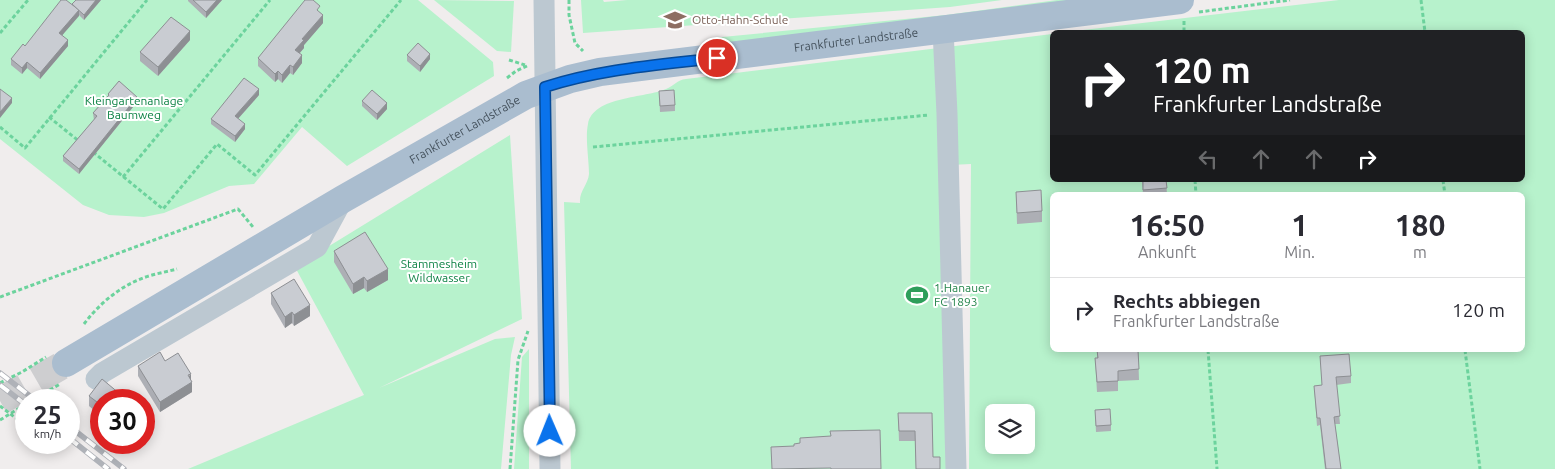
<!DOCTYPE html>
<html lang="de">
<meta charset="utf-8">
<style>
body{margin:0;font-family:Ubuntu,sans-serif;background:#f2f2f3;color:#2b2b33;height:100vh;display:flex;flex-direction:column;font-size:19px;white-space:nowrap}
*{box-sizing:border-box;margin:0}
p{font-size:16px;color:#7c7c81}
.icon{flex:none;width:28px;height:28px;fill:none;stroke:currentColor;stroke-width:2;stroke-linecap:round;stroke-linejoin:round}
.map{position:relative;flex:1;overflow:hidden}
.sheet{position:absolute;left:1050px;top:192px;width:475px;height:160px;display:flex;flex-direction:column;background:#fff;border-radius:8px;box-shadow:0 2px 12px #0003}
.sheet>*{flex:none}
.guide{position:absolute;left:1050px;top:30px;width:475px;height:152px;border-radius:8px;box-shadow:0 2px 12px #0003;background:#202124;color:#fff;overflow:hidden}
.controls{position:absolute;left:985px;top:404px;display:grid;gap:10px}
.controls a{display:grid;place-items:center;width:50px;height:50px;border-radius:8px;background:#fff;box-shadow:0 2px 12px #0003;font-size:25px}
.speed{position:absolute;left:15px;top:389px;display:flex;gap:10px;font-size:25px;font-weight:700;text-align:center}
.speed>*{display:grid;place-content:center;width:65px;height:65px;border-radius:50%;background:#fff;box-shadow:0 2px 12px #0003;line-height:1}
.speed small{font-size:12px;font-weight:400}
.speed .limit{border:8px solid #d22;background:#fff;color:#111}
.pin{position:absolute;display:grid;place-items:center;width:42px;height:42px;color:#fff;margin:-21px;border:2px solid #fff;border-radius:50%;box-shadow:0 1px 5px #0007}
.me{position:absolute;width:55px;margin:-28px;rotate:359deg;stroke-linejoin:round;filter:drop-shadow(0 0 4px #0008)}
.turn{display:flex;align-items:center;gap:18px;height:105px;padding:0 20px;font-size:22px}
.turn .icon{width:65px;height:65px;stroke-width:2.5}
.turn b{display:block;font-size:35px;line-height:42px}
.lanes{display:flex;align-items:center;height:48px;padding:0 20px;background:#0003;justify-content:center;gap:25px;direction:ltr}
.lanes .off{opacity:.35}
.eta{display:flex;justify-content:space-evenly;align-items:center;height:85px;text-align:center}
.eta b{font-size:30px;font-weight:600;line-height:35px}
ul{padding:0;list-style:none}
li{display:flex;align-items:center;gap:15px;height:65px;padding:0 20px;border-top:1px solid #e1e1e2}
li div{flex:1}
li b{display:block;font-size:19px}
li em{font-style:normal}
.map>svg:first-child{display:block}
.green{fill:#b7f2cc;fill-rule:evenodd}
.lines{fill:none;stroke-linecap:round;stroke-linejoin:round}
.major-tunnel{stroke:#ceced0;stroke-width:28;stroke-dasharray:28 14;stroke-linecap:butt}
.path{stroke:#6cd39d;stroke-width:3;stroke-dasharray:4 2.5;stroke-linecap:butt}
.minor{stroke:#bcc8d1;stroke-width:21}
.major{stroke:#aabdcf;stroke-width:28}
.rail-casing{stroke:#afb2b8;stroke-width:5.5}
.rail{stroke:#fff;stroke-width:4;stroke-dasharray:11;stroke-linecap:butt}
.wall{fill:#adafb5}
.shaded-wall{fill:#8d8f93}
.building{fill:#c9ccd2;stroke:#8d8f93}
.route-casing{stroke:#064b99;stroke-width:12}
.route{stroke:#0a73ec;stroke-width:9}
.labels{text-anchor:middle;stroke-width:4;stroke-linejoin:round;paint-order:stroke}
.education-label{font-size:12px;fill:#785e54;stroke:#fff;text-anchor:start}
.street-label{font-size:12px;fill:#44515c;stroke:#fff}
.park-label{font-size:12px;fill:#0f8346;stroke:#fff}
.leisure-label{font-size:12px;fill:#27864d;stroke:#fff;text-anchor:start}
</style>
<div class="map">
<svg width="1555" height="469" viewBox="0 0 1555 469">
<rect width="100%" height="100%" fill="#f0eded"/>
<!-- green -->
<g class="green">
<path d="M0 0H418L493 62 494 76 347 166 302 127 254 184 229 186 164 213 144 217 109 215 83 205 0 139Z"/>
<path d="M434 0 514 1 511 52 497 51Z"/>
<path d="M581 0H603L604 2 627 0H1002L950 7 583 33Z"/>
<path d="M1057 0H1113L943 23 711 44 712 38 946 15Z"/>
<path d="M1339 0H1555V469H969L971 164 950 165V469H571L564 202 580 203C579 191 588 185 589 174 589 159 585 138 588 124 593 96 646 98 666 89 674 86 677 80 686 79L1052 34V180H1522V32H1066ZM1052 195H1522V350H1052ZM994 412H1026V445H994Z"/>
<path d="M510 135 522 319 379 388 495 339 515 337 511 355 501 469H188L364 395 295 267Z"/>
<path d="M529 349V469H514L522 357Z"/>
</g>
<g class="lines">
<!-- major-tunnel -->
<path class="major-tunnel" d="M0 401 66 363"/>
<!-- path -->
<g class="path">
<path d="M569 0V15L575 43 583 51"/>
<path d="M1421 0 1425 32"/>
<path d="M1199 12 1290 0"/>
<path d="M1184 21V32"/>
<path d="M0 33 28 0"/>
<path d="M509 60 525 65"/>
<path d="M507 78 516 71 527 66"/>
<path d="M49 117 80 142"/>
<path d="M0 127 25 148 147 0"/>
<path d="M593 147 929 115"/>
<path d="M93 152 163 209 217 144 255 175 401 0"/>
<path d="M123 177 270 0"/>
<path d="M1195 180 1196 195"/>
<path d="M1443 180 1445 195"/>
<path d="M0 297 238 209 253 227"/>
<path d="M84 324C99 304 119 287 143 278 153 274 166 272 177 269"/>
<path d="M1208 350 1217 469"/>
<path d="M1465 350 1480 469"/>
<path d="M0 383 22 372 46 357"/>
<path d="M33 400 60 384"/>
<path d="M0 406 17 419"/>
<path d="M0 420 26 404"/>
<path d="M510 469 518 360 528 331"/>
</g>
<!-- minor -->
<g class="minor">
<path d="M544 0 550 469"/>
<path d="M943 30 947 114 956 469"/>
<path d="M96 379 102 373 317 247 343 199"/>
</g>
<!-- major -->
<path class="major" id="s1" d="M66 363 343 199 526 95 570 79 600 72 1180 0"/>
<!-- rail casing -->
<g class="rail-casing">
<g id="rail">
<path d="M0 373 35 400"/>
<path d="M0 385 26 405"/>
<path d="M69 426 124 469"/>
<path d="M69 438 108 469"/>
</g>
</g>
<!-- rail -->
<use href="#rail" class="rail"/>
</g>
<!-- wall -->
<g class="wall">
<path d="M101 0 84 20 79 15 62 35 68 46 40 79 27 68 22 74 11 65V59L25 46 72 5Z"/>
<path d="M188 0H222L206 18 188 1Z"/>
<path d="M320 12 323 23 304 45V48L300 53 302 63 293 75 290 73 282 83 278 79 275 82 258 66V58Z"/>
<path d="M190 40 158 76 140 61V52Z"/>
<path d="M407 55 430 59 420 72 407 61Z"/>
<path d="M659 91 675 105V111L660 112Z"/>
<path d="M108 94 137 102 79 174 63 161V156L94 120 93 113 108 96Z"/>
<path d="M259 95 238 119 245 129 235 142 211 124V119Z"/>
<path d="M362 101 387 109 377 120 362 106Z"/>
<path d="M1142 180H1166L1167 195H1143Z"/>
<path d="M1016 192 1042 211V222L1017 224Z"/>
<path d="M334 251 388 280 367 292 364 288 353 294 334 262Z"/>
<path d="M271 293 310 316 294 326 292 323 285 328 271 304Z"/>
<path d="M1097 350H1138L1139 380 1118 381V391L1097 392 1095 358H1097Z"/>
<path d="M1320 356 1351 376V383L1336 385 1340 424H1335L1341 469H1325L1320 425 1317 426 1314 386 1322 385Z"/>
<path d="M165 361 192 392 160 412 138 376V366Z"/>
<path d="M89 396 120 400H101V416L89 406Z"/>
<path d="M1095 410 1111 425V431L1096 432Z"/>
<path d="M898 413H932L933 457 940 469H916L915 441H899Z"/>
</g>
<!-- shaded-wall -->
<g class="shaded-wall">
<path d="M96 0H101L84 20V15Z"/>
<path d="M217 0H222L206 18V12Z"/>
<path d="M79 10V16L59 39V33Z"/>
<path d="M323 15V23L304 45V48L295 58V50L302 39Z"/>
<path d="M190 31V40L158 76V67Z"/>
<path d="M68 40V46L40 79V73Z"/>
<path d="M430 54V59L420 72V66Z"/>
<path d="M302 55V63L293 75V67Z"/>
<path d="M27 62V68L22 74V68Z"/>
<path d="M290 65V73L282 83V75Z"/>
<path d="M278 71V79L275 82V74Z"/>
<path d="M259 89V95L235 122V116Z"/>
<path d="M137 97V102L79 174V169Z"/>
<path d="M12 98V103L0 118V112Z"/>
<path d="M387 103V109L377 120V114Z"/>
<path d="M245 124V129L235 142V136Z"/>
<path d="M388 269V280L367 292V281Z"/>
<path d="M364 277V288L353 294V284Z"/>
<path d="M310 305V316L294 326V315Z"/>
<path d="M292 312V323L285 328V317Z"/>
<path d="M191 374V383L192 382V392L160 412V402Z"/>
<path d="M120 394V400H116Z"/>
</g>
<!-- building -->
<g class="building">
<path d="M61 0H66L79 10 59 33 68 40 40 73 27 62 22 68 11 59 23 44 25 46Z"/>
<path d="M76 0H96L84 15 72 4Z"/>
<path d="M193 0H217L206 12Z"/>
<path d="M305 0H313L320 6 317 10 323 15 302 39 304 40 295 50 302 55 293 67 290 65 282 75 278 71 275 74 258 58Z"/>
<path d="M171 17 190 31 158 67 140 52Z"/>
<path d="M418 43 430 54 420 66 407 55Z"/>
<path d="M244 78 259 89 235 116 245 124 235 136 211 119Z"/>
<path d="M119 81 137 97 79 169 63 156 97 116 93 113 109 95 108 94Z"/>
<path d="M0 89 12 98 0 112Z"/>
<path d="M372 90 387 103 377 114 362 101Z"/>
<path d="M674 90 675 105 660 106 659 91Z"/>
<path d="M1143 180H1166L1167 188 1143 190Z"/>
<path d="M1041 190 1042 211 1017 213 1016 192Z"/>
<path d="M365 232 388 269 367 281 364 277 353 284 334 251Z"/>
<path d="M294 279 310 305 294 315 292 312 285 317 271 293Z"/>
<path d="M1097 350H1138L1139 369 1118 371V381L1097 382 1095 358H1098Z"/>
<path d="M160 352 165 361 178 353 191 374 188 375 192 382 160 402 138 366Z"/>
<path d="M1349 354 1351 376 1336 377 1340 416 1334 417 1341 469H1326L1320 418H1317L1314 386 1322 385 1320 356Z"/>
<path d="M102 379 120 394 116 400H101V405L89 396Z"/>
<path d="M1110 409 1111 425 1096 426 1095 410Z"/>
<path d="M898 413H932L933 457H940V469H916L915 431H899Z"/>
<path d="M880 430 881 469H831V468L772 469 771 447 794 446V444L800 443V438L831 436 830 431Z"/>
</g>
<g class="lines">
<!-- route casing -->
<g class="route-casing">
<path id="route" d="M550 431 545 87C600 69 659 65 717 58"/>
</g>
<!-- route -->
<use href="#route" class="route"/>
</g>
<!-- icons -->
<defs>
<g id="school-bare" transform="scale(1.725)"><path d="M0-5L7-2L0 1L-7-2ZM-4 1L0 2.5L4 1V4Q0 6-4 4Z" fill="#8d6e63" stroke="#fff" stroke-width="2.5" paint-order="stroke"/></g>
<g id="stadium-bare" transform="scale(1.725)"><path d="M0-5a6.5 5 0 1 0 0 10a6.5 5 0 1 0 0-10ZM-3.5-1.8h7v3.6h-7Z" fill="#2e9e5b" stroke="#fff" stroke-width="2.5" paint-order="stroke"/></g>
</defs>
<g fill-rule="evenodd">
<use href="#school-bare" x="675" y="20"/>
<use href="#stadium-bare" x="917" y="295"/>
</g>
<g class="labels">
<!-- education labels -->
<g class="education-label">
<text x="692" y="24">Otto-Hahn-Schule</text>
</g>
<!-- street labels -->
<g class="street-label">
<text dy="4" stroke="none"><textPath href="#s1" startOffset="868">Frankfurter Landstraße</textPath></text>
<text dy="4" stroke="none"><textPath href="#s1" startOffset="462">Frankfurter Landstraße</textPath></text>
</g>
<!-- park labels -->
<g class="park-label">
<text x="134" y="105">Kleingartenanlage<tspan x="134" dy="14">Baumweg</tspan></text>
<text x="439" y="268">Stammesheim<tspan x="439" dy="14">Wildwasser</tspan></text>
</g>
<!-- leisure labels -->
<g class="leisure-label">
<text x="934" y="292">1.Hanauer<tspan x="934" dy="14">FC 1893</tspan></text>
</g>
</g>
</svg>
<div class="controls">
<a><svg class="icon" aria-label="layers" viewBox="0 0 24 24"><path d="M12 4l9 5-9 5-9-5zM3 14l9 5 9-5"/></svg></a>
</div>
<div class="speed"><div>25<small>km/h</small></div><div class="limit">30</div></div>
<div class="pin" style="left:717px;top:58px;background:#d93025"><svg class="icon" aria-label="arrive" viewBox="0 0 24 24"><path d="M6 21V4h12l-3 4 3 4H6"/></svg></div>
<svg class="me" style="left:550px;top:431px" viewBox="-20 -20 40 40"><circle r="19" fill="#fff"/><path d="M0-13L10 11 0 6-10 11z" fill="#0a73ec"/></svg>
<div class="guide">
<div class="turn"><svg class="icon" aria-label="right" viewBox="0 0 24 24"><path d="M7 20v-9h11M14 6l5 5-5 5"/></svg><div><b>120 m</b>Frankfurter Landstraße</div></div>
<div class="lanes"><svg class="icon off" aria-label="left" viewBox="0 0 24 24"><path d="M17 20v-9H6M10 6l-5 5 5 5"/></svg><svg class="icon off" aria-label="ahead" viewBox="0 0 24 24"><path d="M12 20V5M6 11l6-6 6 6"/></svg><svg class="icon off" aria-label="ahead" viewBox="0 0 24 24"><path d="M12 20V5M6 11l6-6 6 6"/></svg><svg class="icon" aria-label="right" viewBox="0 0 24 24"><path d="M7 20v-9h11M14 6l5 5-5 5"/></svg></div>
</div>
<section class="sheet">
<div class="eta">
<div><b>16:50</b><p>Ankunft</p></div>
<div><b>1</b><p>Min.</p></div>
<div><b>180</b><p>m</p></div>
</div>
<ul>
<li><svg class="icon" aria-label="right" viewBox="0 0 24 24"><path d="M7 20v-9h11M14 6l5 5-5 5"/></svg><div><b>Rechts abbiegen</b><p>Frankfurter Landstraße</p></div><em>120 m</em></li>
</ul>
</section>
</div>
